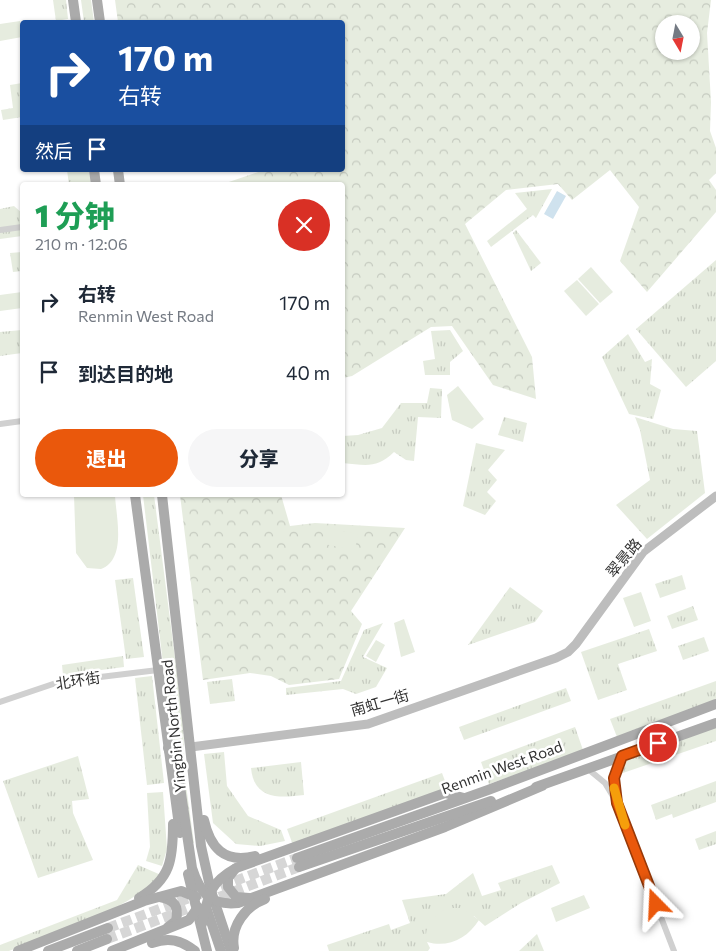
<!DOCTYPE html>
<html lang="zh">
<meta charset="utf-8">
<style>
body{margin:0;font-family:Commissioner,"Noto Sans SC",sans-serif;background:#f6f6f7;color:#1f2937;height:100vh;display:flex;flex-direction:column;font-size:19px;white-space:nowrap}
*{box-sizing:border-box;margin:0}
p{font-size:16px;color:#747a83}
.icon{flex:none;width:28px;height:28px;fill:none;stroke:currentColor;stroke-width:2;stroke-linecap:round;stroke-linejoin:round}
.map{position:relative;flex:1;overflow:hidden}
.panel{position:absolute;left:20px;top:182px;width:325px;height:315px;display:flex;flex-direction:column;background:#fff;border-radius:5px;box-shadow:0 1px 4px #0004}
.panel>*{flex:none}
.hud{position:absolute;left:20px;top:20px;width:325px;height:152px;border-radius:5px;box-shadow:0 1px 4px #0004;background:#1a4fa0;color:#fff;overflow:hidden}
.needle{width:32px;rotate:170deg}
.fabs{position:absolute;left:655px;top:15px;display:grid;gap:10px}
.fabs a{display:grid;place-items:center;width:45px;height:45px;border-radius:50%;background:#fff;box-shadow:0 1px 4px #0004;font-size:25px}
.pin{position:absolute;display:grid;place-items:center;width:42px;height:42px;color:#fff;margin:-21px;border:2px solid #fff;border-radius:50%;box-shadow:0 1px 5px #0007}
.me{position:absolute;width:55px;margin:-28px;rotate:339deg;stroke-linejoin:round;filter:drop-shadow(0 0 4px #0008)}
.turn{display:flex;align-items:center;gap:18px;height:105px;padding:0 15px;font-size:22px}
.turn .icon{width:65px;height:65px;stroke-width:2.5}
.turn b{display:block;font-size:35px;line-height:42px}
.then{display:flex;align-items:center;height:48px;padding:0 15px;background:#0003;gap:10px;font-size:19px}
.round{display:grid;place-items:center;flex:none;width:52px;height:52px;border-radius:26px;background:#f6f6f7}
.headline{display:flex;align-items:center;justify-content:space-between;height:85px;padding:0 15px}
h1{font-size:30px;font-weight:800;line-height:38px;color:#1e9e55}
.action{display:flex;gap:10px;margin-top:auto;padding:10px 15px}
.action a{flex:1;height:58px;border-radius:30px;background:#ea580c;color:#fff;font-size:20px;font-weight:800;line-height:58px;text-align:center}
.action a+a{background:#f6f6f7;color:#1f2937}
ul{padding:0;list-style:none}
li{display:flex;align-items:center;gap:15px;height:70px;padding:0 15px}
li div{flex:1}
li b{display:block;font-size:19px}
li em{font-style:normal}
.map>svg:first-child{display:block}
.grass{fill:url(#grass-tufts)}
.forest{fill:url(#forest-crowns);fill-rule:evenodd}
.park{fill:#e6ecdf}
.water{fill:#cfe2ee}
.lines{fill:none;stroke-linecap:round;stroke-linejoin:round}
.primary-tunnel{stroke:#d6d6d6;stroke-width:10;stroke-dasharray:10 5;stroke-linecap:butt}
.street{stroke:#d0d0d0;stroke-width:6}
.secondary{stroke:#bdbdbd;stroke-width:9}
.primary{stroke:#ababab;stroke-width:10}
.route-casing{stroke:#983908;stroke-width:12}
.route{stroke:#ea580c;stroke-width:9}
.slow{stroke:#f59e0b;stroke-width:9}
.labels{text-anchor:middle;stroke-width:5;stroke-linejoin:round;paint-order:stroke}
.street-label{font-size:15px;fill:#333;stroke:#fff}
</style>
<div class="map">
<svg width="716" height="951" viewBox="0 0 716 951">
<defs>
<pattern id="grass-tufts" width="24" height="20" patternUnits="userSpaceOnUse" patternTransform="scale(1.25)"><rect width="24" height="20" fill="#e6ecdf"/><path d="M3 7l-1-3M5 7V3M7 7l1-3M15 17l-1-3M17 17v-4M19 17l1-3" fill="none" stroke="#c6cbc0"/></pattern>
<pattern id="forest-crowns" width="20" height="18" patternUnits="userSpaceOnUse" patternTransform="scale(1.25)"><rect width="20" height="18" fill="#e6ecdf"/><path d="M2 6a3 3 0 1 1 6 0M12 15a3 3 0 1 1 6 0" fill="none" stroke="#c6cbc0"/></pattern>
</defs>
<rect width="100%" height="100%" fill="#fff"/>
<!-- grass -->
<g class="grass">
<path d="M53 0H66L68 19 56 21Z"/>
<path d="M81 0H91L94 22H84Z"/>
<path d="M22 83V117L3 120 1 110 13 108 10 85Z"/>
<path d="M67 170H89L91 185H69Z"/>
<path d="M552 189 536 218 533 215 491 247 487 241 527 209 515 193Z"/>
<path d="M14 206 22 213V236L0 239V209Z"/>
<path d="M516 230 541 263 531 271 513 233Z"/>
<path d="M22 252V271L13 272 10 253Z"/>
<path d="M716 260V361L686 387 636 329Z"/>
<path d="M22 330V353L0 356V332Z"/>
<path d="M450 330 463 351 450 362V375H425L423 361 435 359 431 331Z"/>
<path d="M628 334 645 362 652 359 650 384 661 390 653 419 629 414 602 357Z"/>
<path d="M430 388 442 389 441 418 418 417 414 461 406 460 394 452C377 469 365 465 343 463V436L358 435 382 428 401 403H427Z"/>
<path d="M504 417 527 423 523 442 498 435Z"/>
<path d="M635 417 673 429 697 431 705 493 647 539 616 505 650 480 640 430Z"/>
<path d="M476 443 505 450 488 470 497 480 487 492 496 501 485 515 463 506Z"/>
<path d="M143 495H154L183 720 185 778 194 843 191 842 183 779 171 731Z"/>
<path d="M682 575 686 589 660 598 655 584Z"/>
<path d="M133 578 144 657 126 659 115 580Z"/>
<path d="M510 587 543 611 535 622 468 645Z"/>
<path d="M693 606 698 620 672 629 667 616Z"/>
<path d="M383 623 363 657 387 668 376 687 356 694 343 689 286 695V688L341 681 364 630Z"/>
<path d="M649 629 657 651 618 664 627 690 598 700 581 652Z"/>
<path d="M704 637 709 651 683 660 678 646Z"/>
<path d="M123 656 124 667 63 675 62 665Z"/>
<path d="M152 676 164 783 147 785 135 678Z"/>
<path d="M232 679 235 701 210 704 207 682Z"/>
<path d="M716 681V701L617 737 610 719Z"/>
<path d="M566 688 571 701 464 740 459 727Z"/>
<path d="M716 726V741L620 774 628 757Z"/>
<path d="M575 727 583 750 489 784 481 762Z"/>
<path d="M224 752 227 786 248 816 281 830 285 841 260 846 236 844 213 823 204 754Z"/>
<path d="M78 756 89 799 72 801 73 813 93 860 38 878 3 781Z"/>
<path d="M301 762 304 795C280 798 254 800 251 768Z"/>
<path d="M442 773 448 789 293 845 287 829Z"/>
<path d="M716 781V802L673 818 672 814 656 820 651 805Z"/>
<path d="M163 792 167 849 162 866 146 861 150 847 147 793Z"/>
<path d="M716 831V844L699 850 695 839Z"/>
<path d="M138 865 161 875C121 915 61 930 9 951H0V945L117 900Z"/>
<path d="M552 865 560 883 521 903 485 926 474 916 427 942 430 948 428 951H329L327 945 389 924 391 930 410 923 402 900 446 894 473 873 482 896 501 890 498 883Z"/>
<path d="M537 934 544 951H519Z"/>
</g>
<!-- forest -->
<g class="forest">
<path d="M115 0H711L707 33 711 102 710 131 716 148V173L709 180 716 190V212L647 292 620 261 639 207 610 170 572 200 558 184 506 190 465 224 532 357 536 399 493 385 452 326 431 327 352 376 343 378 342 185H220L264 170H342V22H118ZM664 24H691V51H664Z"/>
<path d="M180 495H281L290 526 315 523 405 528 351 611 362 624 339 679 289 685 271 676 250 673 203 680Z"/>
</g>
<!-- park -->
<g class="park">
<path d="M20 21 22 37 0 41V24Z"/>
<path d="M591 267 613 292 600 303 578 279Z"/>
<path d="M577 280 599 304 586 316 564 291Z"/>
<path d="M22 292V308L0 311V295Z"/>
<path d="M458 386 484 419 472 429 452 420 447 395Z"/>
<path d="M74 495H115C116 517 127 559 101 569L87 568 76 553Z"/>
<path d="M326 528 358 534 355 550 324 544Z"/>
<path d="M641 592 651 621 634 627 623 598Z"/>
<path d="M404 619 415 652 401 657 394 623Z"/>
<path d="M376 640 385 645 376 662 366 656Z"/>
<path d="M584 895 590 908 556 922 551 908Z"/>
<path d="M446 908H462L479 920C467 939 448 948 427 942 423 925 434 917 446 908Z"/>
</g>
<!-- water -->
<path class="water" d="M557 191 566 196 553 219 544 214Z"/>
<g class="lines">
<!-- primary-tunnel -->
<g class="primary-tunnel">
<path d="M108 928 297 858"/>
<path d="M107 939 299 867"/>
</g>
<!-- street -->
<g class="street">
<path d="M0 230 22 227"/>
<path d="M0 424 22 421"/>
<path d="M0 702 59 682 158 670"/>
<path d="M588 769 605 783 617 803 674 951"/>
<path d="M615 795V771L622 757"/>
</g>
<!-- secondary -->
<path class="secondary" d="M191 747 368 724 556 658 568 652 576 644 643 552 716 496"/>
<!-- primary -->
<g class="primary">
<path d="M73 0 76 22"/>
<path d="M97 0 100 22"/>
<path d="M94 170 96 185"/>
<path d="M118 170 120 185"/>
<path d="M135 495 180 833"/>
<path d="M162 495 201 846 211 891 231 951"/>
<path d="M168 748 178 773 192 868C200 893 211 906 238 903L445 827 542 786"/>
<path d="M536 787 716 723"/>
<path d="M204 820C210 847 224 864 255 856"/>
<path d="M297 858 488 790 716 704"/>
<path d="M299 867 491 801"/>
<path d="M235 869 228 878V887L236 897 249 898"/>
<path d="M188 874 207 951"/>
<path d="M160 897C175 900 179 906 176 921L168 927"/>
<path d="M139 898C171 879 173 859 173 824"/>
<path d="M206 907 221 951"/>
<path d="M202 924C208 896 209 883 236 868L445 793 464 798"/>
<path d="M152 943C169 937 181 940 195 951"/>
<path d="M234 948C230 926 246 906 265 899"/>
<path d="M18 951 144 901 181 891 196 897"/>
<path d="M48 951 108 928"/>
<path d="M77 951 107 939"/>
<path d="M112 951 189 920 198 907"/>
</g>
</g>
<g class="lines">
<!-- route casing -->
<g class="route-casing">
<path id="route" d="M656 904 617 803 614 778 622 756 658 743"/>
</g>
<!-- route -->
<use href="#route" class="route"/>
<!-- slow -->
<path class="slow" d="M614 788 625 825"/>
</g>
<g class="labels">
<!-- street labels -->
<g class="street-label">
<text transform="translate(624 558) rotate(-50)" y="5">翠景路</text>
<text transform="translate(78 681) rotate(-9)" y="5">北环街</text>
<text transform="translate(380 703) rotate(-16)" y="5">南虹一街</text>
<text transform="translate(174 726) rotate(-96)" y="5">Yingbin North Road</text>
<text transform="translate(502 768) rotate(-20)" y="5">Renmin West Road</text>
</g>
</g>
</svg>
<div class="fabs">
<a><svg class="needle" viewBox="-14 -14 28 28"><path d="M0-13l5 13h-10z" fill="#e53935"/><path d="M0 13l5-13h-10z" fill="#747a83"/></svg></a>
</div>
<div class="pin" style="left:658px;top:743px;background:#d93025"><svg class="icon" aria-label="arrive" viewBox="0 0 24 24"><path d="M6 21V4h12l-3 4 3 4H6"/></svg></div>
<svg class="me" style="left:656px;top:904px" viewBox="-20 -20 40 40"><path d="M0-17L14 15 0 8-14 15z" fill="#ea580c" stroke="#fff" stroke-width="4"/></svg>
<div class="hud">
<div class="turn"><svg class="icon" aria-label="right" viewBox="0 0 24 24"><path d="M7 20v-9h11M14 6l5 5-5 5"/></svg><div><b>170 m</b>右转</div></div>
<div class="then">然后<svg class="icon" aria-label="arrive" viewBox="0 0 24 24"><path d="M6 21V4h12l-3 4 3 4H6"/></svg></div>
</div>
<section class="panel">
<div class="headline"><div><h1>1 分钟</h1><p>210 m · 12:06</p></div><a class="round" style="background:#d93025;color:#fff"><svg class="icon" aria-label="close" viewBox="0 0 24 24"><path d="M6 6l12 12M18 6L6 18"/></svg></a></div>
<ul>
<li><svg class="icon" aria-label="right" viewBox="0 0 24 24"><path d="M7 20v-9h11M14 6l5 5-5 5"/></svg><div><b>右转</b><p>Renmin West Road</p></div><em>170 m</em></li>
<li><svg class="icon" aria-label="arrive" viewBox="0 0 24 24"><path d="M6 21V4h12l-3 4 3 4H6"/></svg><div><b>到达目的地</b></div><em>40 m</em></li>
</ul>
<div class="action"><a>退出</a><a>分享</a></div>
</section>
</div>
